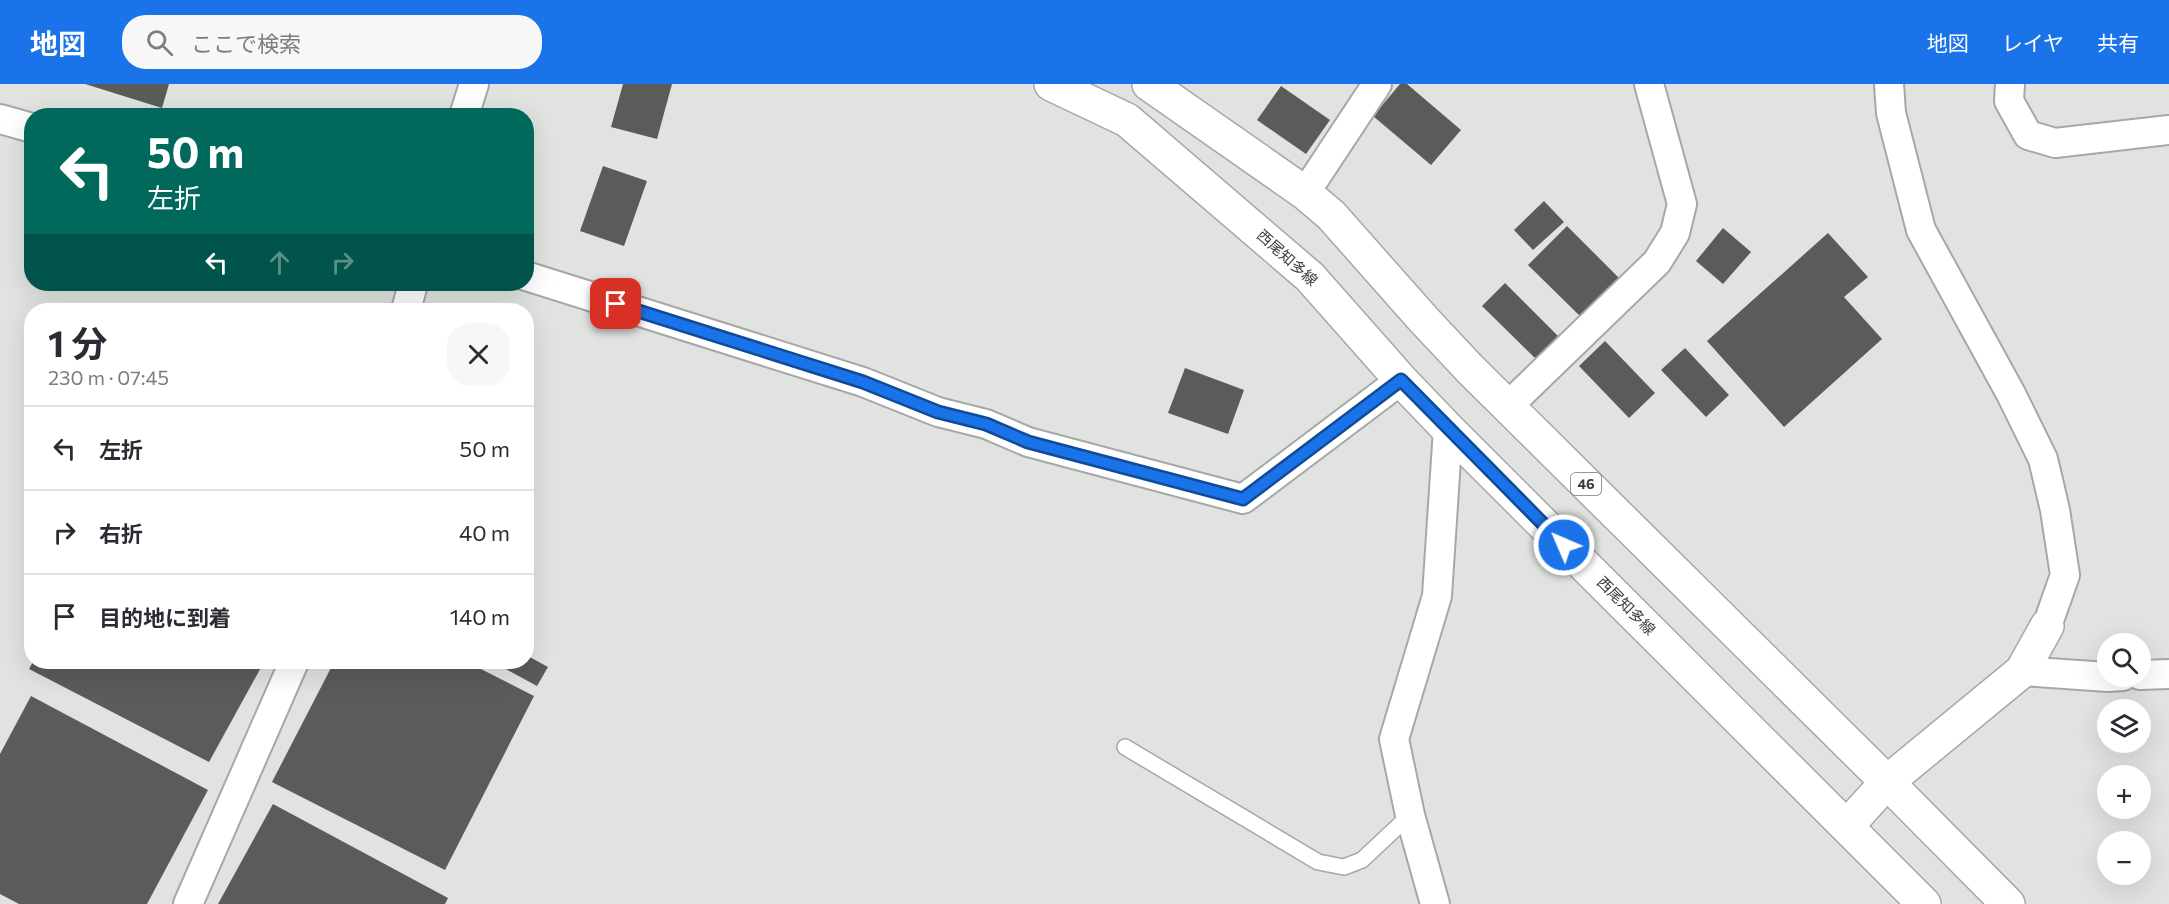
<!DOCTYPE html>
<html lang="ja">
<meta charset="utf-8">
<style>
body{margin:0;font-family:Commissioner,"Noto Sans JP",sans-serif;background:#f7f7f7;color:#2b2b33;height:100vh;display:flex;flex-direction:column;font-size:22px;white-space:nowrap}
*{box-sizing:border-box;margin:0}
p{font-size:20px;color:#7c7c81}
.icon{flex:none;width:33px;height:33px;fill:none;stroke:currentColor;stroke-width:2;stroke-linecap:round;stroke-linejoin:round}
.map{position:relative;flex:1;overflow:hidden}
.panel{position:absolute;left:24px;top:219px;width:510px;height:366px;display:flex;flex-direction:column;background:#fff;border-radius:24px;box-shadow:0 6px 24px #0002}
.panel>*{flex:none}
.hud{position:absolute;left:24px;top:24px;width:510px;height:183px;border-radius:24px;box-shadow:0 6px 24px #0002;background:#00695c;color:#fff;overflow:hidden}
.controls{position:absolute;left:2097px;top:549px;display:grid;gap:12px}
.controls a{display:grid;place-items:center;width:54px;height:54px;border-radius:50%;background:#fff;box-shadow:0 6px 24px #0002;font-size:30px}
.pin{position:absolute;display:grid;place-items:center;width:51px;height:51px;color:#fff;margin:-26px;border-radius:12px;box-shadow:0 3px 9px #0006}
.me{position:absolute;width:66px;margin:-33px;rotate:315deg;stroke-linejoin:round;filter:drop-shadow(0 0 4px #0008)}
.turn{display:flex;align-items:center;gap:21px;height:126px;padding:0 24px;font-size:27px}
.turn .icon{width:78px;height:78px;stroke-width:2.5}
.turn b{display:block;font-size:42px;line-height:51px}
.lanes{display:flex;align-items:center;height:57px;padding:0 24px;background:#0003;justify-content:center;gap:30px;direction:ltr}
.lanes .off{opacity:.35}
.round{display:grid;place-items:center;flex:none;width:63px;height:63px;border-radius:24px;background:#f7f7f7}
.head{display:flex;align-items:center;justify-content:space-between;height:102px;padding:0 24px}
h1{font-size:36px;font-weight:700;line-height:45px}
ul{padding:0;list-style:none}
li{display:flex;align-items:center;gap:18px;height:84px;padding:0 24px;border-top:2px solid #e1e1e2}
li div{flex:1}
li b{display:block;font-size:22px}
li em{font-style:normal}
header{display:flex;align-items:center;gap:36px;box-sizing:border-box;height:84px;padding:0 30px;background:#1a73e8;color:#fff}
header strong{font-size:28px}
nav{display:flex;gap:33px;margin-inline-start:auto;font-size:21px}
.search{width:420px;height:54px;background:#f7f7f7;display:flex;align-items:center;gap:15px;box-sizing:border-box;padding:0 21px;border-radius:24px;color:#7c7c81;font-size:22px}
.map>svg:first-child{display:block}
.building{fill:#5a5c5a}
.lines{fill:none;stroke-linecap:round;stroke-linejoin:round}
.service-casing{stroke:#a6a8a6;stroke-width:18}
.minor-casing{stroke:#a6a8a6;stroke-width:32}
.tertiary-casing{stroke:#a6a8a6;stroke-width:36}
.primary-casing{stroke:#a6a8a6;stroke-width:36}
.service{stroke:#fff;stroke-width:15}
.minor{stroke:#fff;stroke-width:28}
.tertiary{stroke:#fff;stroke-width:33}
.primary{stroke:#fff;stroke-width:33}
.route-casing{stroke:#114b97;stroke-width:15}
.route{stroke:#1a73e8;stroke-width:10}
.labels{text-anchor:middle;stroke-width:6;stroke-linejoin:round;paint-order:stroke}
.shield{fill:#fff;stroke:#757675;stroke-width:1.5}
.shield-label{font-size:14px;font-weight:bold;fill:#3a3b3a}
.street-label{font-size:15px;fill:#3a3b3a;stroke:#fff}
</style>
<header>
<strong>地図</strong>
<div class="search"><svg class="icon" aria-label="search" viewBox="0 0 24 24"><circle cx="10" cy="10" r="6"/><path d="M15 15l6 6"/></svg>ここで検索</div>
<nav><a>地図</a><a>レイヤ</a><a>共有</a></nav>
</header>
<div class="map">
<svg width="2169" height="820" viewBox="0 0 2169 820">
<rect width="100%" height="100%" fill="#e1e3e1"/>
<!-- building -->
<g class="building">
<path d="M85 0H169L162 24Z"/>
<path d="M623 0H672L657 55 611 43Z"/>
<path d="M1400 0H1407L1461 46 1431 81 1373 32Z"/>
<path d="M1281 2 1330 36 1306 70 1257 36Z"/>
<path d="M603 82 647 97 624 162 580 147Z"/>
<path d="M1544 117 1564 138 1533 166 1514 146Z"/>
<path d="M1567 142 1623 198 1584 236 1528 181Z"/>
<path d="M1723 144 1751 168 1723 200 1696 177Z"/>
<path d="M1828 149 1868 193 1844 213 1882 255 1784 343 1707 257Z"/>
<path d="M1505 199 1559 253 1536 275 1482 222Z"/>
<path d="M1605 257 1655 309 1629 334 1579 282Z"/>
<path d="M1685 264 1729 311 1706 333 1661 286Z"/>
<path d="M1185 284 1244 306 1228 350 1168 329Z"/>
<path d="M526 571 548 583 537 602 493 578H526Z"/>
<path d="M33 578H264L209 678 29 585Z"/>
<path d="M334 578H467L534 612 445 786 272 698Z"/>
<path d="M31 612 208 706 147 820H19L0 810V670Z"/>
<path d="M273 720 448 814 445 820H218Z"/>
</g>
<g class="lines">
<!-- service casing -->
<g class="service-casing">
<path id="service" d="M1125 663 1318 778 1344 783 1362 776 1410 731"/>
</g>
<!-- minor casing -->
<g class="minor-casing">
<g id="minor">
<path d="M1889 0 1891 29 1921 146 2011 310 2043 375 2055 426 2065 491 2047 542"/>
<path d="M2010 0 2009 17 2028 51 2055 59 2169 46"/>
<path d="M464 32 474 0"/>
<path d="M0 35 32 44"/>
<path d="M1305 109 1377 0"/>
<path d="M526 192 863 298 938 328 986 340 1028 358 1243 415 1401 296"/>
<path d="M406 226 413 200"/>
<path d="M1508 322 1657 178 1675 149 1682 120 1649 0"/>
<path d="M2022 587 2108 593 2123 592"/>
<path d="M2140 591 2169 590"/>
<path d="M188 820 294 578"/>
<path d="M1435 820 1410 731 1394 655 1437 512 1448 345"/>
</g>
</g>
<!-- tertiary casing -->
<g class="tertiary-casing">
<path id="tertiary" d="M1847 742 1887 698 2022 587 2047 542"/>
</g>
<!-- primary casing -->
<g class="primary-casing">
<g id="primary">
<path d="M1051 0 1127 36 1310 193 1401 296 1448 345 1924 820"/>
<path d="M1149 0 1305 109 1331 131 1424 236 1470 285 1887 698 2008 820"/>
</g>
</g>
<!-- service -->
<use href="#service" class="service"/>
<!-- minor -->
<use href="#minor" class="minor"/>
<!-- tertiary -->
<use href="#tertiary" class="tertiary"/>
<!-- primary -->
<use href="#primary" class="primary"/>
</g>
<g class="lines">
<!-- route casing -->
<g class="route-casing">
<path id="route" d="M616 220 863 298 938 328 986 340 1028 358 1243 415 1401 296 1564 461"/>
</g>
<!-- route -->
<use href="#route" class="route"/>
</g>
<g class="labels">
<!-- shield labels -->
<rect class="shield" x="1571" y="389" width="30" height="22" rx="4.5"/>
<g class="shield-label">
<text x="1586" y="405">46</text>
</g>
<!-- street labels -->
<g class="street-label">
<text transform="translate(1287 174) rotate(42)" y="5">西尾知多線</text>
<text transform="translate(1626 522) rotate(45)" y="5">西尾知多線</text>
</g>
</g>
</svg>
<div class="controls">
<a><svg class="icon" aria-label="search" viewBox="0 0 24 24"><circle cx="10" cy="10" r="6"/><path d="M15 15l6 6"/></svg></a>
<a><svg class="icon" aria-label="layers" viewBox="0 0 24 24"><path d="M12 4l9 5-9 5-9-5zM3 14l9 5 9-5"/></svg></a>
<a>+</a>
<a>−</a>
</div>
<div class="pin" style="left:616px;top:220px;background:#d93025"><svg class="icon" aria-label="arrive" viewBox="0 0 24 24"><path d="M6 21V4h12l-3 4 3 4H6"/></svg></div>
<svg class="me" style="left:1564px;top:461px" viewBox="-20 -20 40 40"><circle r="17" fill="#1a73e8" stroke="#fff" stroke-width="3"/><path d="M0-11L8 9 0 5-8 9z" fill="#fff"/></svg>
<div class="hud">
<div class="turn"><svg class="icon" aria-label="left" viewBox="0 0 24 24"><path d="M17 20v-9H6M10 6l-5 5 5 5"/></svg><div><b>50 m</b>左折</div></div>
<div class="lanes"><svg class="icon" aria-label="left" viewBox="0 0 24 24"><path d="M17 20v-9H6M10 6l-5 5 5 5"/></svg><svg class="icon off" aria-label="ahead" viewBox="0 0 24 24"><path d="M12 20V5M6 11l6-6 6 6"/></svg><svg class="icon off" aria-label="right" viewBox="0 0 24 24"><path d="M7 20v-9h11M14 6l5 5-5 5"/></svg></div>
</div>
<section class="panel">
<div class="head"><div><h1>1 分</h1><p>230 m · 07:45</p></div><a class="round"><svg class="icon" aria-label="close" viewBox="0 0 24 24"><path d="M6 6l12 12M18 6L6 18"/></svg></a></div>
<ul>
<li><svg class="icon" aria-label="left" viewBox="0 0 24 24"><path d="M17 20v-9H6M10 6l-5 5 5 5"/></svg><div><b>左折</b></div><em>50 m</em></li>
<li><svg class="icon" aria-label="right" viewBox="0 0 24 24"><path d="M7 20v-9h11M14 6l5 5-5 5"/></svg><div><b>右折</b></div><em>40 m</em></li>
<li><svg class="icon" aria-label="arrive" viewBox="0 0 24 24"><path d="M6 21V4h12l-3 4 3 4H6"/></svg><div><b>目的地に到着</b></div><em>140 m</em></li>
</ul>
</section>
</div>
